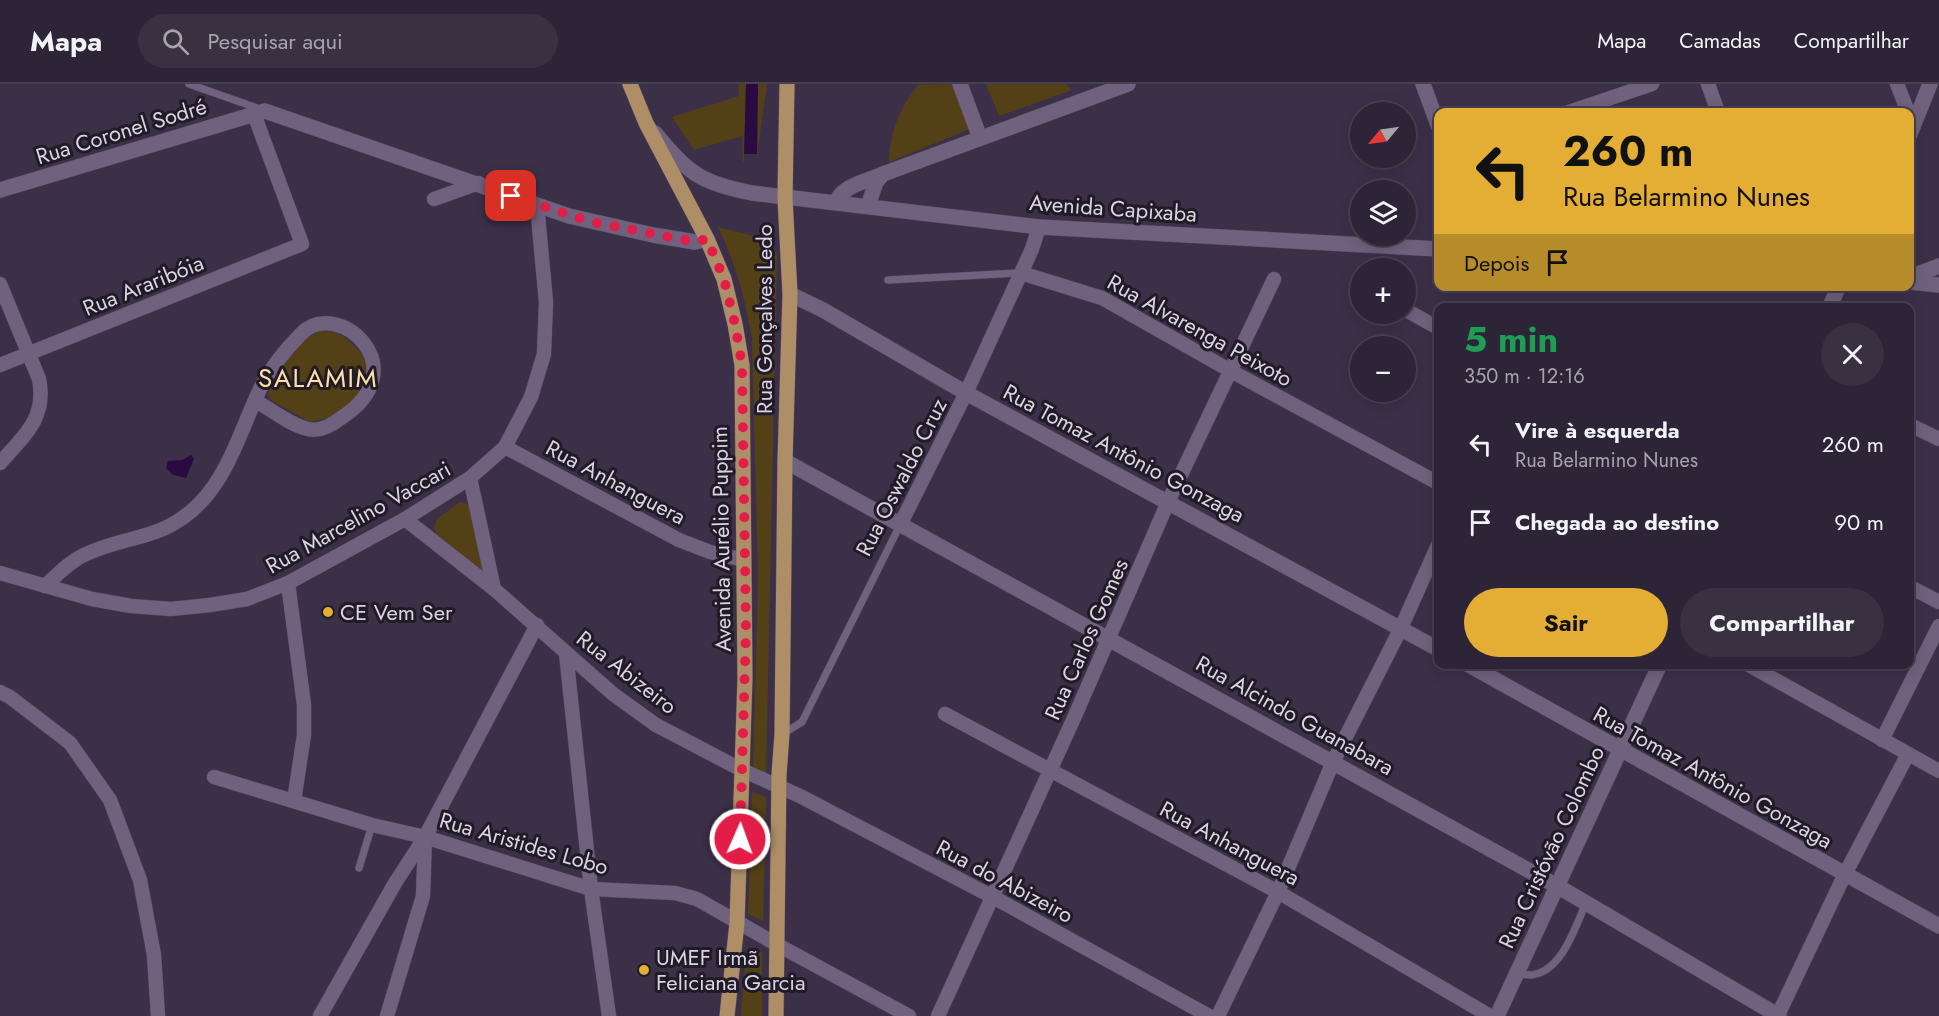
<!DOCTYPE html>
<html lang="pt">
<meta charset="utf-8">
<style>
body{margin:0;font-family:Jost,sans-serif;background:#393042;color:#f1f3f6;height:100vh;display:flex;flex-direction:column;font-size:22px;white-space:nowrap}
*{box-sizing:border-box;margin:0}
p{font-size:20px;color:#a7a4ad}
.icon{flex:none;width:33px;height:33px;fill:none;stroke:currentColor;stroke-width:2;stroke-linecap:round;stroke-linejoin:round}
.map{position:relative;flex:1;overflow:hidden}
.drawer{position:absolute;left:1434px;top:219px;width:480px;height:366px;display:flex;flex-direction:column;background:#2d2437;border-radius:12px;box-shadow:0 3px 15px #0003,0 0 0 2px #484152}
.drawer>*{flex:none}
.guide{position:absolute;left:1434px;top:24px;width:480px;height:183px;border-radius:12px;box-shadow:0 3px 15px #0003,0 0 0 2px #484152;background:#e4ae35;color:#111;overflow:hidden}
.needle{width:39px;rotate:241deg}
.controls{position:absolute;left:1350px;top:18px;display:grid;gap:12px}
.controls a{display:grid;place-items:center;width:66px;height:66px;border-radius:50%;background:#2d2437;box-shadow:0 3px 15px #0003,0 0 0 2px #484152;font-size:30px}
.pin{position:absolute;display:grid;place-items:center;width:51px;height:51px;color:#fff;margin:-26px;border-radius:12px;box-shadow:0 3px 9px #0006}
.me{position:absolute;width:66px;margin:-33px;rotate:2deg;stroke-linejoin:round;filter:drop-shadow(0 0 4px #0008)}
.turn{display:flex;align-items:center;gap:21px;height:126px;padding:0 30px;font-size:27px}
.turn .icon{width:78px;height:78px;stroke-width:2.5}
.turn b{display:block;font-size:42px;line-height:51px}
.then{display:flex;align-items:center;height:57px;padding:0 30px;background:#0003;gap:12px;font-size:22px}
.round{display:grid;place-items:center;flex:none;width:63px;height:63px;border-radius:32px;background:#393042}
.head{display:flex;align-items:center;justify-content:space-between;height:102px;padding:0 30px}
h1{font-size:36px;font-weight:700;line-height:45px;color:#1e9e55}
.button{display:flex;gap:12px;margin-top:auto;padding:12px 30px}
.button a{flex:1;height:69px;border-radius:36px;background:#e4ae35;color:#111;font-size:24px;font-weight:700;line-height:69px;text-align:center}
.button a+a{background:#393042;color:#f1f3f6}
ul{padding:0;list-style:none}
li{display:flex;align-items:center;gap:18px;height:78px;padding:0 30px}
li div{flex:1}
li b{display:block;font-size:22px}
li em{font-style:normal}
header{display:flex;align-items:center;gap:36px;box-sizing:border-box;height:84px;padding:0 30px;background:#2d2437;border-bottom:2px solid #484152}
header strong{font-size:28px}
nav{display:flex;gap:33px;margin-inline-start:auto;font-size:21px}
.search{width:420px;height:54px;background:#393042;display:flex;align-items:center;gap:15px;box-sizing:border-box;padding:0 21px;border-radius:33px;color:#a7a4ad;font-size:22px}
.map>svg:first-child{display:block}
.green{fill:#544017}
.water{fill:#2a0b41}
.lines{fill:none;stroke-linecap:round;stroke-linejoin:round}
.service-casing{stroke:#564c61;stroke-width:8}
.minor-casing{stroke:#564c61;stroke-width:15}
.tertiary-casing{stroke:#564c61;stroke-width:16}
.secondary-casing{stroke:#564c61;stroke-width:16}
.primary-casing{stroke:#564c61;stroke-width:16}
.service{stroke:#70627e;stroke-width:7}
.minor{stroke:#70627e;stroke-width:14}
.tertiary{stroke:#70627e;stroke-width:15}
.secondary{stroke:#70627e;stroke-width:15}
.primary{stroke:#ad8e67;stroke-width:15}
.route{stroke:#e11d48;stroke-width:10;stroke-dasharray:0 18}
.poi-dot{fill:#e4ae35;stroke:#201b26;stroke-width:2}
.labels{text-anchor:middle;stroke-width:6;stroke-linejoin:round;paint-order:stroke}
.street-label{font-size:22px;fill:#dad3e3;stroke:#201b26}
.poi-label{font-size:22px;fill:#dad3e3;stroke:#201b26;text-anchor:start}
.quarter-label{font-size:26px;letter-spacing:1.5px;fill:#fee0a7;stroke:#201b26}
</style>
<header>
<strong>Mapa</strong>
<div class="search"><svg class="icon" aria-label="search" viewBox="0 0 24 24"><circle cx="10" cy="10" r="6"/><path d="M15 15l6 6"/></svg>Pesquisar aqui</div>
<nav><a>Mapa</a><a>Camadas</a><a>Compartilhar</a></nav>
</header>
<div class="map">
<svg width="1939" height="932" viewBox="0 0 1939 932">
<rect width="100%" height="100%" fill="#3c3049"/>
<!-- green -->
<g class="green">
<path d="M739 0H746L744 77 743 78 742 52 694 66 672 33 739 12Z"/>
<path d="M758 0H767L757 70Z"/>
<path d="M953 0 970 45 889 78C890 48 899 25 918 1Z"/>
<path d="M986 0H1066L1072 6 999 32Z"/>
<path d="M718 143 762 154V161L777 169 766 691 753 687 758 492 752 255C745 214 736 180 718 143Z"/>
<path d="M320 247C332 246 341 250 350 258 360 265 368 278 366 291 364 313 330 340 308 337L271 316 268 310C275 291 301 254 320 247Z"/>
<path d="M460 418 467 420 471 428 486 493 437 452 434 444 437 435Z"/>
<path d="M752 708 766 713 763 837 748 830Z"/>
<path d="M746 868H762V932H741Z"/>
</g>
<!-- water -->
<g class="water">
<path d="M746 0H758L757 70H744Z"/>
<path d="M191 371 194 375 186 394 173 391 166 384 168 377 182 376Z"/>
</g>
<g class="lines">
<!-- service casing -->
<g class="service-casing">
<g id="service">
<path d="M189 0 260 25"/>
<path d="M888 196 1020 189"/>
<path d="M784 649 802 638 900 441"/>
<path d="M359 784 372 741"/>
<path d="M1517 890C1522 890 1527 891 1531 891 1562 888 1575 843 1586 819"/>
</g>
</g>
<!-- minor casing -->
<g class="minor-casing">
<g id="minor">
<path d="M1708 0 1718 28"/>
<path d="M1897 0 1908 28"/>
<path d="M1569 28 1652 0"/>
<path d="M434 115 479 99"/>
<path d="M1021 189 1102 214 1231 287 1438 399"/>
<path d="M0 200 39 295C47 334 24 352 0 379"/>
<path d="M1406 226 1438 244"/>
<path d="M0 281 302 160 254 30"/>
<path d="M1910 341 1939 355"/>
<path d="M505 363 679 456 710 468 744 476"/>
<path d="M470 394 494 505"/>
<path d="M405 435 494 505 613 610 656 641 742 686 800 712 993 813 1209 932"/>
<path d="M901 439 966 309 1032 165 1039 143"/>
<path d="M0 489 92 515 131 522 171 525 210 521 247 515 288 499 405 435 470 394 505 363 531 313 544 270 546 218 537 121"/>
<path d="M288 499 304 621V651L294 717"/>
<path d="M45 502C57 491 69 478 84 471 127 450 161 458 199 420 229 390 242 343 260 305 270 285 285 266 301 250 337 212 419 284 341 334 332 341 320 348 308 345 290 341 272 326 256 317"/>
<path d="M1910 503 1939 518"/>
<path d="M566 569 591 805 609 932"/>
<path d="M1747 580 1939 687"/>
<path d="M0 608 10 613 70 659 110 716 140 796 154 871 158 932"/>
<path d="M945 630 1278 808 1490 932"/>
<path d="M1882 656 1939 542"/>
<path d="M214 693 372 741 425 753 591 805 675 809 697 815 776 860 909 932"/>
<path d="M1778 931 1844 792 1908 670"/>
<path d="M320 932 395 799 425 753 537 541"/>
<path d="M387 932 423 812 425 753"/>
<path d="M938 932 1074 634 1168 418 1274 195"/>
<path d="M1218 932 1278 808 1333 678 1401 544 1438 461"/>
</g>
</g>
<!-- tertiary casing -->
<g class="tertiary-casing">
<g id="tertiary">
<path d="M960 0 980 54"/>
<path d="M1423 0 1438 41"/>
<path d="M0 106 265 27 569 132 653 151 695 158 707 155"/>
<path d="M836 118C843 101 868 97 883 90L1128 0"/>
<path d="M868 122 876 98 883 90"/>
<path d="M1910 193 1939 182"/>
<path d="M790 210 823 226 966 309 1438 565"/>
<path d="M1829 224 1839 202"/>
<path d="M785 377 1557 802 1779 932"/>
<path d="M1467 580 1939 842"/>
<path d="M1497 932 1660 580"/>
</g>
</g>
<!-- secondary casing -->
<g class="secondary-casing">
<g id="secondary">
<path d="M655 49C688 89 700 99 752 109L1039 143 1438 165"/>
<path d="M1910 50 1930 0"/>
<path d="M1910 198 1939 201"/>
</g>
</g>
<!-- primary casing -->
<g class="primary-casing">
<g id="primary">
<path d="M630 0 646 39 707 155 724 195 735 240 742 281 745 594 737 839 727 932"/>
<path d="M776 932 779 691 782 650 785 377 790 210 785 114 787 0"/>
</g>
</g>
<!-- service -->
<use href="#service" class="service"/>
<!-- minor -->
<use href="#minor" class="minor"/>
<!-- tertiary -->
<use href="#tertiary" class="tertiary"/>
<!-- secondary -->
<use href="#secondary" class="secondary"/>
<!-- primary -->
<use href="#primary" class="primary"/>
</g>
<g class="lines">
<!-- route -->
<path class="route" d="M511 112 592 138 695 158 707 155 724 195 735 240 742 281 746 545 740 755"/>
</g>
<!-- markers -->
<g class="poi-dot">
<circle cx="328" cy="528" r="6"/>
<circle cx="644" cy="886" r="6"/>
</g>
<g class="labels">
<!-- street labels -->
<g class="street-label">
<text transform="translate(121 47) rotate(-17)" y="8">Rua Coronel Sodré</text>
<text transform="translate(1113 124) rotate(4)" y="8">Avenida Capixaba</text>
<text transform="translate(143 201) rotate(-22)" y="8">Rua Araribóia</text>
<text transform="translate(764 235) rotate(-90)" y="8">Rua Gonçalves Ledo</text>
<text transform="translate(1200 246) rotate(29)" y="8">Rua Alvarenga Peixoto</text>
<text transform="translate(1124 369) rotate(28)" y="8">Rua Tomaz Antônio Gonzaga</text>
<text transform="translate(901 393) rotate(-63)" y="8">Rua Oswaldo Cruz</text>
<text transform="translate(616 398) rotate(28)" y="8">Rua Anhanguera</text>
<text transform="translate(358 433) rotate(-29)" y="8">Rua Marcelino Vaccari</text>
<text transform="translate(721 455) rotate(-91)" y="8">Avenida Aurélio Puppim</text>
<text transform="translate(1086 555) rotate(-66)" y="8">Rua Carlos Gomes</text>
<text transform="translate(627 588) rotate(38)" y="8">Rua Abizeiro</text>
<text transform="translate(1295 631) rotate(29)" y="8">Rua Alcindo Guanabara</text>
<text transform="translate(1713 693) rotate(29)" y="8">Rua Tomaz Antônio Gonzaga</text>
<text transform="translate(524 759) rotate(16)" y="8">Rua Aristides Lobo</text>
<text transform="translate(1230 759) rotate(28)" y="8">Rua Anhanguera</text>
<text transform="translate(1551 763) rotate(-65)" y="8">Rua Cristóvão Colombo</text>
<text transform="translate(1005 797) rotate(28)" y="8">Rua do Abizeiro</text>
</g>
<!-- poi labels -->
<g class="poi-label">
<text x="340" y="536">CE Vem Ser</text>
<text x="656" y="881">UMEF Irmã<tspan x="656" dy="25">Feliciana Garcia</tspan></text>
</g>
<!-- quarter labels -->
<g class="quarter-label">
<text x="318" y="303">SALAMIM</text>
</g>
</g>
</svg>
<div class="controls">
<a><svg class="needle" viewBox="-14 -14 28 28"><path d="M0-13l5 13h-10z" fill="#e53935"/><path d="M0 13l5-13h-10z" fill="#a7a4ad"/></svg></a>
<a><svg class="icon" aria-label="layers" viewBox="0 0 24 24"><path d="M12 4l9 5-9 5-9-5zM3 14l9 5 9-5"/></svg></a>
<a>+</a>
<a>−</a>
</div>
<div class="pin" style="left:511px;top:112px;background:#d93025"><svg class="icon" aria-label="arrive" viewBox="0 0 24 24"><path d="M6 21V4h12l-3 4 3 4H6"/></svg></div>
<svg class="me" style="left:740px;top:755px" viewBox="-20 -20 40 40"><circle r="17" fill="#e11d48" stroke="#fff" stroke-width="3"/><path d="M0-11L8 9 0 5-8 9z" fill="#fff"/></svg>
<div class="guide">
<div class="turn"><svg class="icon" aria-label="left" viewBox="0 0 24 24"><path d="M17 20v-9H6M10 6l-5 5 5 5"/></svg><div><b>260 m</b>Rua Belarmino Nunes</div></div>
<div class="then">Depois<svg class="icon" aria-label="arrive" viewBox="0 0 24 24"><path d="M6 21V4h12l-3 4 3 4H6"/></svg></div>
</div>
<section class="drawer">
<div class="head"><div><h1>5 min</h1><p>350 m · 12:16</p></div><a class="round"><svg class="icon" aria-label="close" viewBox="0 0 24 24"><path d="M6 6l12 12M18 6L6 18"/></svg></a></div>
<ul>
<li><svg class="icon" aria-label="left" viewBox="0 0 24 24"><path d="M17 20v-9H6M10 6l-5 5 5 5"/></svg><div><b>Vire à esquerda</b><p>Rua Belarmino Nunes</p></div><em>260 m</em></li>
<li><svg class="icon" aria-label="arrive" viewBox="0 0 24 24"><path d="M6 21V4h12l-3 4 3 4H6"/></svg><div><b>Chegada ao destino</b></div><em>90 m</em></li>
</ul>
<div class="button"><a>Sair</a><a>Compartilhar</a></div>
</section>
</div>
